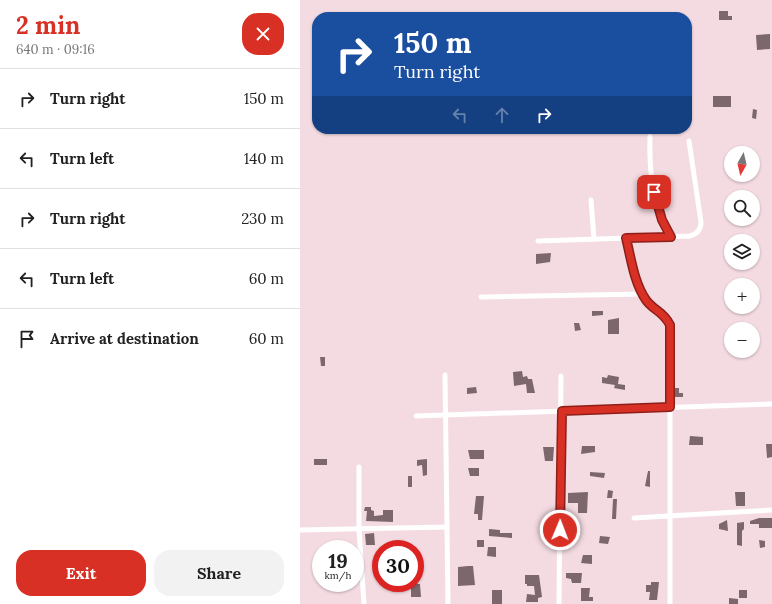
<!DOCTYPE html>
<meta charset="utf-8">
<style>
body{margin:0;font-family:Lora,serif;background:#f2f2f2;color:#222;height:100vh;display:flex;flex-direction:column;font-size:15px;white-space:nowrap}
*{box-sizing:border-box;margin:0}
p{font-size:13px;color:#767676}
.icon{flex:none;width:22px;height:22px;fill:none;stroke:currentColor;stroke-width:2;stroke-linecap:round;stroke-linejoin:round}
.map{position:relative;flex:1;overflow:hidden}
.side{display:flex;flex-direction:column;background:#fff;width:300px}
.side>*{flex:none}
.guide{position:absolute;left:12px;top:12px;width:380px;height:122px;border-radius:16px;box-shadow:0 1px 3px #0004;background:#1a4fa0;color:#fff;overflow:hidden}
.needle{width:26px;rotate:188deg}
.fabs{position:absolute;left:424px;top:146px;display:grid;gap:8px}
.fabs a{display:grid;place-items:center;width:36px;height:36px;border-radius:50%;background:#fff;box-shadow:0 1px 3px #0004;font-size:20px}
.speed{position:absolute;left:12px;top:540px;display:flex;gap:8px;font-size:20px;font-weight:700;text-align:center}
.speed>*{display:grid;place-content:center;width:52px;height:52px;border-radius:50%;background:#fff;box-shadow:0 1px 3px #0004;line-height:1}
.speed small{font-size:10px;font-weight:400}
.speed .limit{border:6px solid #d22;background:#fff;color:#111}
.pin{position:absolute;display:grid;place-items:center;width:34px;height:34px;color:#fff;margin:-17px;border-radius:8px;box-shadow:0 2px 6px #0006}
.me{position:absolute;width:44px;margin:-22px;rotate:1deg;stroke-linejoin:round;filter:drop-shadow(0 0 3px #0008)}
.turn{display:flex;align-items:center;gap:14px;height:84px;padding:0 16px;font-size:18px}
.turn .icon{width:52px;height:52px;stroke-width:2.5}
.turn b{display:block;font-size:28px;line-height:34px}
.lanes{display:flex;align-items:center;height:38px;padding:0 16px;background:#0003;justify-content:center;gap:20px;direction:ltr}
.lanes .off{opacity:.35}
.round{display:grid;place-items:center;flex:none;width:42px;height:42px;border-radius:16px;background:#f2f2f2}
.overview{display:flex;align-items:center;justify-content:space-between;height:68px;padding:0 16px}
h1{font-size:24px;font-weight:700;line-height:30px;color:#d93025}
.primary-button{display:flex;gap:8px;margin-top:auto;padding:8px 16px}
.primary-button a{flex:1;height:46px;border-radius:16px;background:#d93025;color:#fff;font-size:16px;font-weight:700;line-height:46px;text-align:center}
.primary-button a+a{background:#f2f2f2;color:#222}
ul{padding:0;list-style:none}
li{display:flex;align-items:center;gap:12px;height:60px;padding:0 16px;border-top:1px solid #e0e0e0}
li div{flex:1}
li b{display:block;font-size:15px}
li em{font-style:normal}
main{display:flex;flex:1;min-height:0}
.map>svg:first-child{display:block}
.building{fill:#7c676d}
.lines{fill:none;stroke-linecap:round;stroke-linejoin:round}
.street{stroke:#fff;stroke-width:5}
.route-casing{stroke:#8d1f18;stroke-width:10}
.route{stroke:#d93025;stroke-width:7}
</style>
<main>
<section class="side">
<div class="overview"><div><h1>2 min</h1><p>640 m · 09:16</p></div><a class="round" style="background:#d93025;color:#fff"><svg class="icon" aria-label="close" viewBox="0 0 24 24"><path d="M6 6l12 12M18 6L6 18"/></svg></a></div>
<ul>
<li><svg class="icon" aria-label="right" viewBox="0 0 24 24"><path d="M7 20v-9h11M14 6l5 5-5 5"/></svg><div><b>Turn right</b></div><em>150 m</em></li>
<li><svg class="icon" aria-label="left" viewBox="0 0 24 24"><path d="M17 20v-9H6M10 6l-5 5 5 5"/></svg><div><b>Turn left</b></div><em>140 m</em></li>
<li><svg class="icon" aria-label="right" viewBox="0 0 24 24"><path d="M7 20v-9h11M14 6l5 5-5 5"/></svg><div><b>Turn right</b></div><em>230 m</em></li>
<li><svg class="icon" aria-label="left" viewBox="0 0 24 24"><path d="M17 20v-9H6M10 6l-5 5 5 5"/></svg><div><b>Turn left</b></div><em>60 m</em></li>
<li><svg class="icon" aria-label="arrive" viewBox="0 0 24 24"><path d="M6 21V4h12l-3 4 3 4H6"/></svg><div><b>Arrive at destination</b></div><em>60 m</em></li>
</ul>
<div class="primary-button"><a>Exit</a><a>Share</a></div>
</section>
<div class="map">
<svg width="472" height="604" viewBox="0 0 472 604">
<rect width="100%" height="100%" fill="#f4dbe2"/>
<!-- building -->
<g class="building">
<path d="M419 11H428V16H432V20H419Z"/>
<path d="M470 34V49L457 50 456 35Z"/>
<rect x="413" y="96" width="18" height="11"/>
<path d="M453 109 457 110 456 119 452 118Z"/>
<path d="M251 253 250 262 236 264V254Z"/>
<path d="M292 311H303V315L292 316Z"/>
<path d="M319 318V334H308V320Z"/>
<path d="M274 323H279L281 330 275 331Z"/>
<path d="M20 357H25V366H21Z"/>
<path d="M222 371 223 377 227 376 228 379H232L235 393H227L226 384 214 386 213 372Z"/>
<path d="M308 375 319 377 318 384 325 385V390L314 388 315 385 302 383V377L307 378Z"/>
<path d="M176 387 177 393 167 394V388Z"/>
<path d="M375 388H379V393H383V397H375Z"/>
<path d="M390 436 403 437V445H389Z"/>
<path d="M466 444H472V457L467 458Z"/>
<path d="M282 446H295V452L281 454Z"/>
<path d="M243 447H254L253 461H245Z"/>
<path d="M168 450H184V459H170Z"/>
<rect x="14" y="459" width="13" height="6"/>
<path d="M127 459V475L123 476 122 465 117 466V460Z"/>
<path d="M168 468H179V476H170Z"/>
<path d="M348 471H350V487L345 486Z"/>
<path d="M290 472 305 473 304 478 290 476Z"/>
<rect x="108" y="476" width="4" height="11"/>
<path d="M308 490 313 491 312 498H307Z"/>
<path d="M288 492 287 513H278V503H268V493Z"/>
<path d="M435 492H445V506H436Z"/>
<path d="M176 496H184L182 520H178V514H174Z"/>
<path d="M313 499H317L316 519H312Z"/>
<path d="M65 507H71V510L74 511V516L83 515V510H93V522L66 521 67 511H64Z"/>
<path d="M459 518H472V528H459V524H450V521Z"/>
<path d="M427 520 428 531 419 529V524Z"/>
<path d="M444 522V529L442 531V546L437 545V523Z"/>
<path d="M189 529 200 530V533H212V538L189 536Z"/>
<path d="M74 533 75 545H66L65 534Z"/>
<path d="M300 536 310 537 308 544 299 543Z"/>
<rect x="177" y="540" width="7" height="7"/>
<path d="M459 540 465 541V547L460 548Z"/>
<path d="M188 547H196V557L187 556Z"/>
<path d="M283 555H292V564L281 563Z"/>
<path d="M168 566H173L175 585 158 586V567Z"/>
<path d="M266 573H282L281 583H272L271 579 266 578Z"/>
<path d="M225 575H239L242 597 238 598V602H226L227 594 235 595 234 586H227V584H225Z"/>
<path d="M351 582H359L357 600H349L350 592H346V585H351Z"/>
<path d="M111 583 120 584 121 597H111Z"/>
<path d="M281 588H290L289 597H293V601H281Z"/>
<rect x="192" y="590" width="10" height="14"/>
<rect x="439" y="590" width="8" height="8"/>
<path d="M429 598 438 599V604H429Z"/>
</g>
<g class="lines">
<!-- street -->
<g class="street">
<path d="M350 136C349 171 352 207 371 237"/>
<path d="M291 200 294 239"/>
<path d="M326 238C331 258 334 283 346 300 354 311 363 311 370 325V604"/>
<path d="M238 241 390 236C397 234 401 230 401 222L389 141"/>
<path d="M181 297 343 294"/>
<path d="M145 375 148 604"/>
<path d="M116 416 472 404"/>
<path d="M59 467V529L64 604"/>
<path d="M334 518 472 510"/>
<path d="M0 530 147 527"/>
<path d="M259 604 261 376"/>
</g>
</g>
<g class="lines">
<!-- route casing -->
<g class="route-casing">
<path id="route" d="M260 530 262 411 370 407V325C363 311 354 311 346 300 334 283 331 258 326 238L371 237 362 220 354 192"/>
</g>
<!-- route -->
<use href="#route" class="route"/>
</g>
</svg>
<div class="fabs">
<a><svg class="needle" viewBox="-14 -14 28 28"><path d="M0-13l5 13h-10z" fill="#e53935"/><path d="M0 13l5-13h-10z" fill="#767676"/></svg></a>
<a><svg class="icon" aria-label="search" viewBox="0 0 24 24"><circle cx="10" cy="10" r="6"/><path d="M15 15l6 6"/></svg></a>
<a><svg class="icon" aria-label="layers" viewBox="0 0 24 24"><path d="M12 4l9 5-9 5-9-5zM3 14l9 5 9-5"/></svg></a>
<a>+</a>
<a>−</a>
</div>
<div class="speed"><div>19<small>km/h</small></div><div class="limit">30</div></div>
<div class="pin" style="left:354px;top:192px;background:#d93025"><svg class="icon" aria-label="arrive" viewBox="0 0 24 24"><path d="M6 21V4h12l-3 4 3 4H6"/></svg></div>
<svg class="me" style="left:260px;top:530px" viewBox="-20 -20 40 40"><circle r="17" fill="#d93025" stroke="#fff" stroke-width="3"/><path d="M0-11L8 9 0 5-8 9z" fill="#fff"/></svg>
<div class="guide">
<div class="turn"><svg class="icon" aria-label="right" viewBox="0 0 24 24"><path d="M7 20v-9h11M14 6l5 5-5 5"/></svg><div><b>150 m</b>Turn right</div></div>
<div class="lanes"><svg class="icon off" aria-label="left" viewBox="0 0 24 24"><path d="M17 20v-9H6M10 6l-5 5 5 5"/></svg><svg class="icon off" aria-label="ahead" viewBox="0 0 24 24"><path d="M12 20V5M6 11l6-6 6 6"/></svg><svg class="icon" aria-label="right" viewBox="0 0 24 24"><path d="M7 20v-9h11M14 6l5 5-5 5"/></svg></div>
</div>
</div>
</main>
